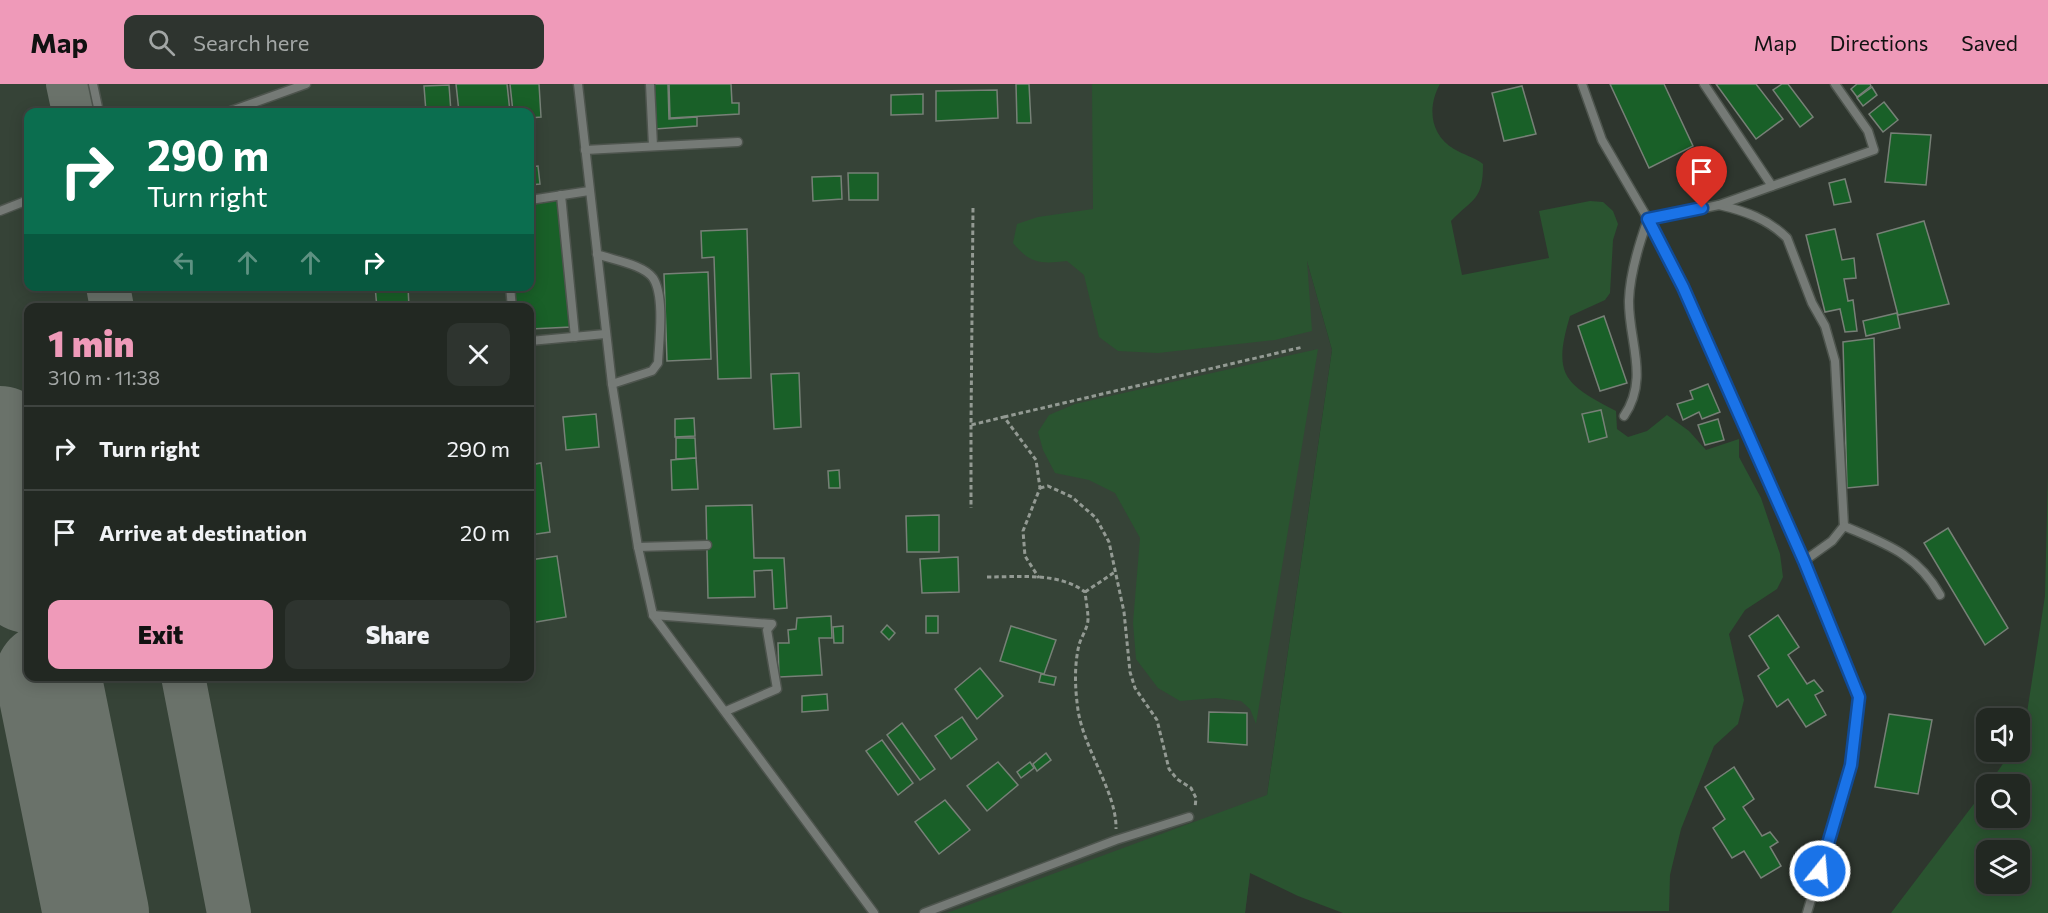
<!DOCTYPE html>
<meta charset="utf-8">
<style>
body{margin:0;font-family:Commissioner,sans-serif;background:#2e342f;color:#f1f3f6;height:100vh;display:flex;flex-direction:column;font-size:22px;white-space:nowrap}
*{box-sizing:border-box;margin:0}
p{font-size:20px;color:#a2a6a5}
.icon{flex:none;width:33px;height:33px;fill:none;stroke:currentColor;stroke-width:2;stroke-linecap:round;stroke-linejoin:round}
.map{position:relative;flex:1;overflow:hidden}
.details{position:absolute;left:24px;top:219px;width:510px;height:378px;display:flex;flex-direction:column;background:#222822;border-radius:12px;box-shadow:0 3px 15px #0003,0 0 0 2px #3f4440}
.details>*{flex:none}
.hud{position:absolute;left:24px;top:24px;width:510px;height:183px;border-radius:12px;box-shadow:0 3px 15px #0003,0 0 0 2px #3f4440;background:#0b6e4f;color:#fff;overflow:hidden}
.controls{position:absolute;left:1976px;top:624px;display:grid;gap:12px}
.controls a{display:grid;place-items:center;width:54px;height:54px;border-radius:12px;background:#222822;box-shadow:0 3px 15px #0003,0 0 0 2px #3f4440;font-size:30px}
.pin{position:absolute;display:grid;place-items:center;width:51px;height:51px;color:#fff;margin:-62px -26px;border-radius:50% 50% 50% 0;rotate:-45deg;box-shadow:0 0 6px #0007}
.pin .icon{rotate:45deg}
.me{position:absolute;width:66px;margin:-33px;rotate:17deg;stroke-linejoin:round;filter:drop-shadow(0 0 4px #0008)}
.turn{display:flex;align-items:center;gap:21px;height:126px;padding:0 24px;font-size:27px}
.turn .icon{width:78px;height:78px;stroke-width:2.5}
.turn b{display:block;font-size:42px;line-height:51px}
.lanes{display:flex;align-items:center;height:57px;padding:0 24px;background:#0003;justify-content:center;gap:30px;direction:ltr}
.lanes .off{opacity:.35}
.round{display:grid;place-items:center;flex:none;width:63px;height:63px;border-radius:12px;background:#2e342f}
.summary{display:flex;align-items:center;justify-content:space-between;height:102px;padding:0 24px}
h1{font-size:36px;font-weight:800;line-height:45px;color:#ef9ab9}
.primary-button{display:flex;gap:12px;margin-top:auto;padding:12px 24px}
.primary-button a{flex:1;height:69px;border-radius:12px;background:#ef9ab9;color:#111;font-size:24px;font-weight:800;line-height:69px;text-align:center}
.primary-button a+a{background:#2e342f;color:#f1f3f6}
ul{padding:0;list-style:none}
li{display:flex;align-items:center;gap:18px;height:84px;padding:0 24px;border-top:2px solid #3f4440}
li div{flex:1}
li b{display:block;font-size:22px}
li em{font-style:normal}
header{display:flex;align-items:center;gap:36px;box-sizing:border-box;height:84px;padding:0 30px;background:#ef9ab9;color:#111}
header strong{font-size:28px}
nav{display:flex;gap:33px;margin-inline-start:auto;font-size:21px}
.search{width:420px;height:54px;background:#2e342f;display:flex;align-items:center;gap:15px;box-sizing:border-box;padding:0 21px;border-radius:12px;color:#a2a6a5;font-size:22px}
.map>svg:first-child{display:block}
.built{fill:#364337;fill-rule:evenodd}
.green{fill:#2a5430;fill-rule:evenodd}
.lines{fill:none;stroke-linecap:round;stroke-linejoin:round}
.taxiway{stroke:#6a726a;stroke-width:44}
.runway{stroke:#6a726a;stroke-width:106}
.building{fill:#196028;stroke:#778077;stroke-width:1.5}
.lane-casing{stroke:#4d544d;stroke-width:11}
.path{stroke:#939a93;stroke-width:3;stroke-dasharray:4.5 3;stroke-linecap:butt}
.lane{stroke:#757a76;stroke-width:8}
.route-casing{stroke:#114b97;stroke-width:15}
.route{stroke:#1a73e8;stroke-width:10}
</style>
<header>
<strong>Map</strong>
<div class="search"><svg class="icon" aria-label="search" viewBox="0 0 24 24"><circle cx="10" cy="10" r="6"/><path d="M15 15l6 6"/></svg>Search here</div>
<nav><a>Map</a><a>Directions</a><a>Saved</a></nav>
</header>
<div class="map">
<svg width="2048" height="829" viewBox="0 0 2048 829">
<rect width="100%" height="100%" fill="#2e362e"/>
<!-- built -->
<path class="built" d="M0 0H1241L1306 173 1332 266 1267 711 1250 789 1245 829H0ZM28 28H530V202H28ZM28 224H530V592H28Z"/>
<!-- green -->
<g class="green">
<path d="M1092 0H1440C1427 23 1430 51 1454 65 1464 71 1474 73 1483 80 1483 117 1473 114 1451 137L1462 191 1549 174 1539 127 1590 117 1603 118 1613 127 1618 140 1613 156 1610 209 1605 216 1570 232C1552 292 1565 300 1616 327L1617 345 1628 353 1647 347 1667 331 1689 347 1706 366 1739 355V373L1761 414 1780 470 1783 493 1777 505 1745 526 1729 550 1744 616 1738 640 1714 662 1681 745 1670 791 1669 827 1343 829 1298 812 1250 789 1245 829H947L1267 711 1332 266 1307 177 1312 247 1275 256 1158 269 1118 267 1099 253 1084 191 1067 177C1041 180 1030 180 1013 159L1017 140 1038 133 1093 125Z"/>
<path d="M1318 265 1256 640 1250 625 1241 617 1216 614 1180 617 1158 604 1136 575 1133 539 1140 454 1115 409 1089 396 1055 389 1043 366 1038 348 1049 331 1075 320Z"/>
<path d="M2048 388V829H1891L1986 704V734H2019V700H1989L2011 668H2019V656L2024 648 2045 512ZM2019 766V800H1986V766Z"/>
</g>
<g class="lines">
<!-- taxiway -->
<g class="taxiway">
<path d="M68 0 74 28"/>
<path d="M108 202 112 224"/>
<path d="M183 592 229 829"/>
</g>
<!-- runway -->
<g class="runway">
<path d="M0 355 28 496"/>
<path d="M48 592 96 829"/>
</g>
</g>
<!-- building -->
<g class="building">
<path d="M456 0H507L510 28H459Z"/>
<path d="M510 0H539L541 33 530 34V28H513Z"/>
<path d="M653 0H668L669 35 697 33V42L655 45Z"/>
<path d="M669 0H731L732 19H739V30L670 34Z"/>
<path d="M1016 0H1029L1031 39H1017Z"/>
<path d="M1610 0H1664L1693 62 1649 84Z"/>
<path d="M1716 0H1756L1783 35 1756 55Z"/>
<path d="M1782 0H1788L1813 33 1800 43 1773 6Z"/>
<path d="M1857 0H1870L1871 2 1857 13 1851 5Z"/>
<path d="M449 1 451 28H426L424 2Z"/>
<path d="M1522 2 1536 50 1504 57 1492 9Z"/>
<path d="M1872 3 1877 11 1863 22 1857 14Z"/>
<path d="M997 6 998 34 936 37V7Z"/>
<path d="M923 10V30L891 31V11Z"/>
<path d="M1884 18 1898 36 1883 48 1869 30Z"/>
<path d="M1891 49 1931 51 1926 101 1885 98Z"/>
<path d="M538 82 540 100 530 101V83Z"/>
<path d="M848 89H878V116H849Z"/>
<path d="M841 92 842 115 813 117 812 93Z"/>
<path d="M1845 95 1851 118 1834 121 1829 99Z"/>
<path d="M558 115 571 243 530 245V224H515L513 202H530V118Z"/>
<path d="M1924 137 1949 220 1898 231 1877 150Z"/>
<path d="M747 145 751 294 718 295 714 173 702 174 701 147Z"/>
<path d="M1835 145 1842 176 1854 174 1856 194 1844 195 1848 217 1853 216 1857 247 1845 248 1840 225 1825 228 1806 151Z"/>
<path d="M708 188 711 275 667 277 664 190Z"/>
<path d="M375 202H408L409 224H377Z"/>
<path d="M1897 229 1900 244 1866 252 1863 237Z"/>
<path d="M1604 232 1627 299 1600 307 1578 242Z"/>
<path d="M1874 254 1878 401 1847 404 1843 258Z"/>
<path d="M799 289 801 343 774 345 771 290Z"/>
<path d="M1708 300 1720 328 1702 335 1699 328 1683 336 1677 320 1693 315 1690 307Z"/>
<path d="M1601 326 1607 353 1589 358 1582 330Z"/>
<path d="M596 330 599 363 566 366 563 333Z"/>
<path d="M694 334 695 352 675 353V335Z"/>
<path d="M1718 335 1724 356 1705 361 1698 341Z"/>
<path d="M676 354H695L696 374 676 375Z"/>
<path d="M696 374 698 405 672 406 671 376Z"/>
<path d="M541 379 550 448 530 451V381Z"/>
<path d="M839 386 840 404H829L828 387Z"/>
<path d="M752 421 754 474H784L787 524 774 525 772 486 754 487 755 513 708 514 706 422Z"/>
<path d="M939 431V468H907L906 432Z"/>
<path d="M1948 444 2008 544 1985 561 1924 459Z"/>
<path d="M557 472 566 533 530 539V476Z"/>
<path d="M958 473 959 508 922 509 920 475Z"/>
<path d="M1778 531 1799 563 1788 571 1807 600 1814 596 1823 607 1815 611 1826 631 1806 643 1788 615 1777 623 1758 592 1769 584 1749 552Z"/>
<path d="M831 532 832 554H819L822 591 779 593 778 559H789L788 546 796 545 797 534Z"/>
<rect x="926" y="532" width="12" height="17"/>
<path d="M887 541 895 549 889 556 881 548Z"/>
<path d="M843 542V559H834L833 543Z"/>
<path d="M1011 542 1056 556 1044 590 1000 577Z"/>
<path d="M980 584 1003 612 977 635 955 605Z"/>
<path d="M1041 590 1056 593 1054 601 1039 598Z"/>
<path d="M827 610 828 626 802 628V612Z"/>
<path d="M1209 628 1247 629V661L1208 658Z"/>
<path d="M1889 630 1932 636 1918 710 1875 703Z"/>
<path d="M962 633 977 655 951 675 935 652Z"/>
<path d="M902 639 935 685 920 696 887 651Z"/>
<path d="M882 656 913 699 898 711 866 667Z"/>
<path d="M1046 669 1051 676 1037 687 1033 680Z"/>
<path d="M998 678 1018 701 987 727 967 702Z"/>
<path d="M1030 678 1034 684 1021 694 1017 688Z"/>
<path d="M1734 683 1754 715 1743 723 1762 752 1770 748 1778 758 1770 763 1781 782 1761 794 1744 767 1732 774 1713 744 1725 735 1705 703Z"/>
<path d="M945 716 970 746 939 770 915 738Z"/>
</g>
<g class="lines">
<!-- lane casing -->
<g class="lane-casing">
<g id="lane">
<path d="M93 0 99 28"/>
<path d="M578 0 612 300 638 463 653 531 874 829"/>
<path d="M650 0 653 62"/>
<path d="M1582 0 1602 56 1648 135 1683 203 1804 477 1859 613 1851 681 1807 829"/>
<path d="M1704 0 1772 102"/>
<path d="M228 28 306 0"/>
<path d="M585 66 738 58"/>
<path d="M561 111 575 253"/>
<path d="M530 116 589 107"/>
<path d="M1719 121C1745 127 1768 135 1787 154L1812 219 1825 242 1835 277 1844 442 1832 457 1804 477"/>
<path d="M0 127 28 116"/>
<path d="M597 170C612 176 643 180 653 194 665 212 659 258 658 279L652 287 612 300"/>
<path d="M510 202 512 224"/>
<path d="M530 257 605 250"/>
<path d="M1624 332C1650 294 1628 256 1629 216 1630 189 1639 160 1648 135L1719 121 1874 66 1868 47 1835 0"/>
<path d="M1844 442C1886 460 1917 470 1940 511"/>
<path d="M638 463 707 461"/>
<path d="M653 531 772 540 767 546 777 605 726 627"/>
<path d="M924 829 1116 756 1189 733"/>
</g>
</g>
<!-- path -->
<g class="path">
<path d="M973 124 971 341 1004 333 1036 376 1040 404 1023 447 1025 472 1039 494"/>
<path d="M1004 333 1303 263"/>
<path d="M971 341V424"/>
<path d="M1040 404 1048 402 1072 413 1096 434 1109 458 1124 528 1130 588 1135 604 1157 636 1169 685 1177 695 1191 704 1196 714 1195 724"/>
<path d="M987 493C1019 493 1059 488 1085 508 1086 517 1088 527 1088 535 1088 544 1081 553 1079 561 1074 582 1075 605 1078 626 1084 666 1117 709 1116 745"/>
<path d="M1085 508 1115 488"/>
</g>
<!-- lane -->
<use href="#lane" class="lane"/>
</g>
<g class="lines">
<!-- route casing -->
<g class="route-casing">
<path id="route" d="M1702 124 1648 135 1683 203 1720 287 1804 477 1859 613 1851 681 1820 787"/>
</g>
<!-- route -->
<use href="#route" class="route"/>
</g>
</svg>
<div class="controls">
<a><svg class="icon" aria-label="sound" viewBox="0 0 24 24"><path d="M4 9h4l5-4v14l-5-4H4zM17 9q2 3 0 6"/></svg></a>
<a><svg class="icon" aria-label="search" viewBox="0 0 24 24"><circle cx="10" cy="10" r="6"/><path d="M15 15l6 6"/></svg></a>
<a><svg class="icon" aria-label="layers" viewBox="0 0 24 24"><path d="M12 4l9 5-9 5-9-5zM3 14l9 5 9-5"/></svg></a>
</div>
<div class="pin" style="left:1702px;top:124px;background:#d93025"><svg class="icon" aria-label="arrive" viewBox="0 0 24 24"><path d="M6 21V4h12l-3 4 3 4H6"/></svg></div>
<svg class="me" style="left:1820px;top:787px" viewBox="-20 -20 40 40"><circle r="17" fill="#1a73e8" stroke="#fff" stroke-width="3"/><path d="M0-11L8 9 0 5-8 9z" fill="#fff"/></svg>
<div class="hud">
<div class="turn"><svg class="icon" aria-label="right" viewBox="0 0 24 24"><path d="M7 20v-9h11M14 6l5 5-5 5"/></svg><div><b>290 m</b>Turn right</div></div>
<div class="lanes"><svg class="icon off" aria-label="left" viewBox="0 0 24 24"><path d="M17 20v-9H6M10 6l-5 5 5 5"/></svg><svg class="icon off" aria-label="ahead" viewBox="0 0 24 24"><path d="M12 20V5M6 11l6-6 6 6"/></svg><svg class="icon off" aria-label="ahead" viewBox="0 0 24 24"><path d="M12 20V5M6 11l6-6 6 6"/></svg><svg class="icon" aria-label="right" viewBox="0 0 24 24"><path d="M7 20v-9h11M14 6l5 5-5 5"/></svg></div>
</div>
<section class="details">
<div class="summary"><div><h1>1 min</h1><p>310 m · 11:38</p></div><a class="round"><svg class="icon" aria-label="close" viewBox="0 0 24 24"><path d="M6 6l12 12M18 6L6 18"/></svg></a></div>
<ul>
<li><svg class="icon" aria-label="right" viewBox="0 0 24 24"><path d="M7 20v-9h11M14 6l5 5-5 5"/></svg><div><b>Turn right</b></div><em>290 m</em></li>
<li><svg class="icon" aria-label="arrive" viewBox="0 0 24 24"><path d="M6 21V4h12l-3 4 3 4H6"/></svg><div><b>Arrive at destination</b></div><em>20 m</em></li>
</ul>
<div class="primary-button"><a>Exit</a><a>Share</a></div>
</section>
</div>
